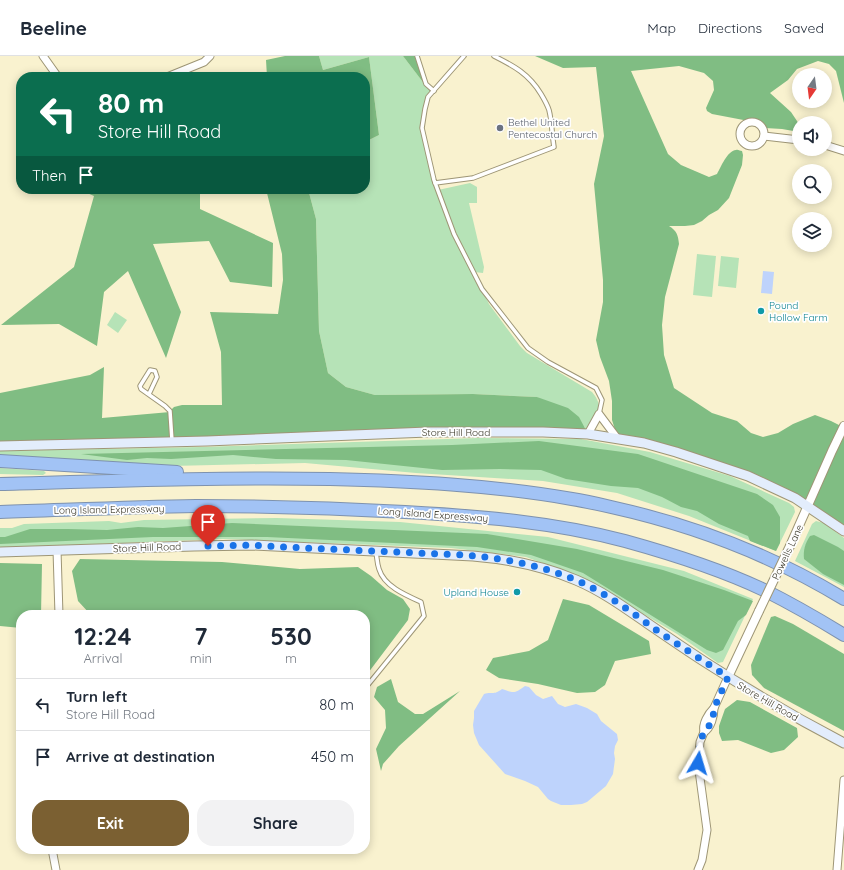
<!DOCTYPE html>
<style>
body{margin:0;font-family:Quicksand,sans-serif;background:#f2f2f3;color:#1f2937;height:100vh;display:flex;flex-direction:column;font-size:15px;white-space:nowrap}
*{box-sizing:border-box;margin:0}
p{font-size:13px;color:#747a83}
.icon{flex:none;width:22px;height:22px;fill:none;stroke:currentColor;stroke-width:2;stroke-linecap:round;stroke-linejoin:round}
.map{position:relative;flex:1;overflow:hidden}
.drawer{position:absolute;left:16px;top:554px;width:354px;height:244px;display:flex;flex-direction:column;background:#fff;border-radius:16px;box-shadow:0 2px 10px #0003}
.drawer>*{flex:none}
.guide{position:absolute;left:16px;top:16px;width:354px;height:122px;border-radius:16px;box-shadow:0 2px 10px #0003;background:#0b6e4f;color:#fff;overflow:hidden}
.needle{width:26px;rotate:194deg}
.tools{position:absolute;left:792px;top:12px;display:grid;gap:8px}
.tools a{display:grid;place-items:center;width:40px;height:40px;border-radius:50%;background:#fff;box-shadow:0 2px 10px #0003;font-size:20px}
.pin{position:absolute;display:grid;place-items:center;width:34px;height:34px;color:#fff;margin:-41px -17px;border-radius:50% 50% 50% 0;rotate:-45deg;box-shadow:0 0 4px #0007}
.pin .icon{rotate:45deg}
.me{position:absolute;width:44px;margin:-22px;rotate:7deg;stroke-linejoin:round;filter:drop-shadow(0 0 3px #0008)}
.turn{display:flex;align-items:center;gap:14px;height:84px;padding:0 16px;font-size:18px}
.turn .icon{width:52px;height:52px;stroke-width:2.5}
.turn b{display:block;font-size:28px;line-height:34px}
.then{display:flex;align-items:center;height:38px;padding:0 16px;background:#0003;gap:8px;font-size:15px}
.eta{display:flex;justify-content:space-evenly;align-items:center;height:68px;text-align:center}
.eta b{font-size:24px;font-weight:700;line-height:28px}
.button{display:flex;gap:8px;margin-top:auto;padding:8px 16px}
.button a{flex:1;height:46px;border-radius:16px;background:#7b6032;color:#fff;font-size:16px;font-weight:700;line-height:46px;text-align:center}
.button a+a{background:#f2f2f3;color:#1f2937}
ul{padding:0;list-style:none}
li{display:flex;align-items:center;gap:12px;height:52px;padding:0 16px;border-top:1px solid #e0e1e3}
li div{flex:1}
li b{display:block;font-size:15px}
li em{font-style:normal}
header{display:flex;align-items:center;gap:24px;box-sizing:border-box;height:56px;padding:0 20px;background:#fff;border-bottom:1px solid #e0e1e3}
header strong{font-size:19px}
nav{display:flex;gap:22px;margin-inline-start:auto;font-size:14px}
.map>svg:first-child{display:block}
.green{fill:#b6e3b7}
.forest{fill:#80bd83}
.water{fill:#bed3fc}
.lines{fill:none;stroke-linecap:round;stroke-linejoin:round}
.service-casing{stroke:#9e9676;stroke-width:5.5}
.minor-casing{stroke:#9e9676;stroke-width:9}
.tertiary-casing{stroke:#9e9676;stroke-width:10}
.secondary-casing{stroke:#9e9676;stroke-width:11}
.motorway-casing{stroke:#7e92ae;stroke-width:14}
.service{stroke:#fff;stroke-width:3.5}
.minor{stroke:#fff;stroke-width:7}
.tertiary{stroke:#fff;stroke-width:8}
.secondary{stroke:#e3edfc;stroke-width:9}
.motorway{stroke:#a2c3f5;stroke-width:12}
.tertiary-bridge-casing{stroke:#9e9676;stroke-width:10;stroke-linecap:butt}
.tertiary-bridge{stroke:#fff;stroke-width:8}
.route{stroke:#1a73e8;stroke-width:7;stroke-dasharray:0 12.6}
.worship-dot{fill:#6b7280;stroke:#fefefe;stroke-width:1.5}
.culture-dot{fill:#0f9aa8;stroke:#fefefe;stroke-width:1.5}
.labels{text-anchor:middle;stroke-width:3.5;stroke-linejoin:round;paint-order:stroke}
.worship-label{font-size:10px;fill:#5b616d;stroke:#fefefe;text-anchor:start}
.culture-label{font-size:10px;fill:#0d838f;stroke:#fefefe;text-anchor:start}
.street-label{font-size:10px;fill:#3a3729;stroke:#fefefe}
</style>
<header>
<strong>Beeline</strong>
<nav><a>Map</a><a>Directions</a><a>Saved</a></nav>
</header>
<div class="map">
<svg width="844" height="814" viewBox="0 0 844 814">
<rect width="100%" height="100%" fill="#f9f2cf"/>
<!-- green -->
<g class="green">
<path d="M319 0H403L432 38 425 50 424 74 438 134 470 127 477 131V147H469L484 211 483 217 474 216 489 248 520 290 527 297 592 336C606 352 596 362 588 378L584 371 537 341 473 338 375 339 346 331 328 317 319 275 316 163 308 133H365V86L379 79 369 1 323 14Z"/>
<path d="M697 198 716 200 712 241 693 239Z"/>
<path d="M721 200 739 202 736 232 718 230Z"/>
<path d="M115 256 127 264 118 277 107 269Z"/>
<path d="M478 382 581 383 650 396 730 420 789 447 794 451 795 456 776 495 689 460 617 437 543 425 416 417 305 407 171 410 0 400V395L200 391Z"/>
<path d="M0 412 44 415 46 417 43 419 0 418Z"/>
<path d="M277 462 400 466 548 481 684 515 753 543 723 606 718 607 677 578 581 521 526 501 451 492 223 483 0 492V472H12L24 468 109 465 121 467 144 464Z"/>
<path d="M816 465 824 467 844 482V531L795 505 812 468Z"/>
</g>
<!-- forest -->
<g class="forest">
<path d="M285 0H319L323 14 369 1 379 79 365 86V21H267L266 4Z"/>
<path d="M403 0H416L432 38Z"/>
<path d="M535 0H844V47L836 15 829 8 818 5 797 13 788 24 770 37 791 56 799 68V76L782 73 765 72 754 66 712 58 707 55 706 52 714 34 713 25 704 17 679 10 631 15 668 98 681 109 709 121 717 118C721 111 727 95 736 94 738 93 740 95 742 95L743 99 742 109 729 142 718 154 709 159 702 165 694 169 685 170H669C677 175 678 179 679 188L665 241 662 269 664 299 674 332 712 357 737 365 751 377 763 381 778 377 793 368 815 359 831 365 843 371 844 370V475L766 428 617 380 612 364V345L609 325 600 301 596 284 603 246V224L594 128 604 80 596 11 563 12Z"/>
<path d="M78 133H200V153L273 187 272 231 230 226 209 185 153 188 181 256 166 302 128 215 104 236 97 290 59 268 1 269 74 211 94 140Z"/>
<path d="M266 133H308L316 163 319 275 328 317 346 331 375 339 473 338 537 341 568 352 579 361 588 378 543 376 0 390V337L90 319 104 311 102 362 170 356V355L174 351 182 349H222L221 296 210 256 278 258 283 224 282 198Z"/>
<path d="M539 385 638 398 757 438 773 449 780 461V487L776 495 750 485 748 480 719 468 697 455 681 451 662 441 638 432 611 430 566 423 541 414 500 413 442 414 346 404 276 403 233 399 171 403 147 402 127 404 81 398 452 389Z"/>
<path d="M232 467 487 478 577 493 663 514 724 534 753 545 746 559 738 565 723 594 716 597 707 594 583 517 531 499 477 491 267 481H153L0 488V481H5L30 473H68L107 474 138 471 163 472Z"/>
<path d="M814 479 838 491 844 495V529L823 518 804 503C803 495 805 487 810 480Z"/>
<path d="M80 503 222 506 300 513 358 511 371 520 387 534 403 543 410 553 408 564 365 621V559H93L90 558 78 545 72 515Z"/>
<path d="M0 507 42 508 41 559H21V572L0 570Z"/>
<path d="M563 543 589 549 649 585 651 598 615 605 605 629 595 636 577 637 538 628 499 622 486 614 493 602 529 595 548 584Z"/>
<path d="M775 560 793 568 844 598V675L764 632 752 619 751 609 771 561Z"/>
<path d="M391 623 398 646 415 658H423L460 635 399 690 383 708 381 715 376 693 386 672 385 654 374 641 377 631Z"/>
<path d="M737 644 750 646 797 672 798 681 784 694 771 697 738 684 722 685 719 677V670L725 653Z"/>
</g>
<!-- water -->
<g class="water">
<path d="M763 215 774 216 772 238 761 237Z"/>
<path d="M525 630 529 631 536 639 543 643 552 640 558 648 565 651 576 648 587 652 597 658 601 665 617 678 618 684 615 690 614 697 615 703 613 718 606 730 587 746 582 748 571 749H561L551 745 548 743 538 731 525 725 505 718 479 689 474 677 473 669 474 662V655L484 638C492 635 493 640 502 633 514 637 514 638 525 630Z"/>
</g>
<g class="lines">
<!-- service casing -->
<g class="service-casing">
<g id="service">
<path d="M417 0 426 28 434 35"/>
<path d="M464 0 428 41 425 53 422 72 434 124 454 178 482 233 528 292 548 306 596 332 602 344 599 358"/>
<path d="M435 127 473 122 554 91C552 79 552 66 549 54 547 48 544 43 541 38 529 18 514 10 494 0"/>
<path d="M149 338 157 321 155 315 150 314 140 330 141 333 165 350 170 355 172 385"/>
<path d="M365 631 367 630 424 560 421 546C405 539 384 530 379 513 377 507 377 502 376 496"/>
</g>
</g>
<!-- minor casing -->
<g class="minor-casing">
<g id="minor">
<path d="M43 0 58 21"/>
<path d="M167 21 204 6 210 0"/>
<circle cx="752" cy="78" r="12"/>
<path d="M764 80 799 84"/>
<path d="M825 89 844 95"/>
<path d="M588 378 599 358 617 382"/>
<path d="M57 494 59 559"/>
<path d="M714 652C714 660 711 672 704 676 702 668 708 658 714 652Z"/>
<path d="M714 652 728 621"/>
<path d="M52 793 56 814"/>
<path d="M698 814 702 804 707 774 698 707 700 686 704 676"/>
<path d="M837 814 844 724"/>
</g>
</g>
<!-- tertiary casing -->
<g class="tertiary-casing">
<g id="tertiary">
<path d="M790 490 832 395 844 370"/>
<path d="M728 621 759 555"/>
</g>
</g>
<!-- secondary casing -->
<g class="secondary-casing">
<g id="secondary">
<path d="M0 390 207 385 428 376H543L588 378 644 387 676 396 748 420 795 442 844 475"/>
<path d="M0 496 194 490 252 489 473 500C509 503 543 510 576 524 602 535 624 551 647 567 666 580 685 593 705 606 750 635 796 662 844 687"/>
</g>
</g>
<!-- motorway casing -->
<g class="motorway-casing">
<g id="motorway">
<path d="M0 405 177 416"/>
<path d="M0 428C110 425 220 421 330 423 411 425 492 429 572 443 585 445 598 448 611 451 692 469 772 499 844 543"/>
<path d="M0 456C65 454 131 451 196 450 266 450 335 452 405 456 479 460 553 466 625 485 672 498 720 513 764 534 792 548 818 563 844 579"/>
</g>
</g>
<!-- service -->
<use href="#service" class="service"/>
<!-- minor -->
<use href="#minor" class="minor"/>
<!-- tertiary -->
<use href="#tertiary" class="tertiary"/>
<!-- secondary -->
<use href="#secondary" class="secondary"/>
<!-- motorway -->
<use href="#motorway" class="motorway"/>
<!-- tertiary-bridge casing -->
<g class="tertiary-bridge-casing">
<path id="tertiary-bridge" d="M759 555 790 490"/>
</g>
<!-- tertiary-bridge -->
<use href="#tertiary-bridge" class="tertiary-bridge"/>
</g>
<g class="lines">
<!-- route -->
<path class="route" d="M208 490 252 489 282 491 464 499C502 502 540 509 576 524 606 537 633 557 659 576 682 591 705 606 728 621L714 652 713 662 707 674 704 676 700 686 698 707"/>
</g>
<!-- markers -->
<circle class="worship-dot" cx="500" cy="72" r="4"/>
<g class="culture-dot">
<circle cx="761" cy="255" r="4"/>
<circle cx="517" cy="536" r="4"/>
</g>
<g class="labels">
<!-- worship labels -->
<g class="worship-label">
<text x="508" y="70">Bethel United<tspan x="508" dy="12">Pentecostal Church</tspan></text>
</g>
<!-- culture labels -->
<g class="culture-label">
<text x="769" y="253">Pound<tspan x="769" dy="12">Hollow Farm</tspan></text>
<text x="509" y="540" text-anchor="end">Upland House</text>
</g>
<!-- street labels -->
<g class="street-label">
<text x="456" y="380">Store Hill Road</text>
<text transform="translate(109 453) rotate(-1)" y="4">Long Island Expressway</text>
<text transform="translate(433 458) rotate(4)" y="4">Long Island Expressway</text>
<text transform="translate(147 491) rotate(-2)" y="4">Store Hill Road</text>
<text transform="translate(787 496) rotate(-65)" y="4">Powells Lane</text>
<text transform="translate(768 645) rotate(30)" y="4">Store Hill Road</text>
</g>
</g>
</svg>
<div class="tools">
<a><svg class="needle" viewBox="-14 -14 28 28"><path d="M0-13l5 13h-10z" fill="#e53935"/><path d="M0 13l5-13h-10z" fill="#747a83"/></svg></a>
<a><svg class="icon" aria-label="sound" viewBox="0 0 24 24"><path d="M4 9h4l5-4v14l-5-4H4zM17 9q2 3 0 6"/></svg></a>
<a><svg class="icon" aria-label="search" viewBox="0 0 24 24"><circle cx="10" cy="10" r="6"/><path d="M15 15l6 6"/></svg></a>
<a><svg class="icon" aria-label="layers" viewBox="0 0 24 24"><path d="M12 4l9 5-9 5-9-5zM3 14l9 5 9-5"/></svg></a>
</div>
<div class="pin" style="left:208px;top:490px;background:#d93025"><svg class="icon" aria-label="arrive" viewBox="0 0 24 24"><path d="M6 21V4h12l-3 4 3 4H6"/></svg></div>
<svg class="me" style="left:698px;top:707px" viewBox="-20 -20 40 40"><path d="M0-17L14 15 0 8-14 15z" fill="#1a73e8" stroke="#fff" stroke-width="4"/></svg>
<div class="guide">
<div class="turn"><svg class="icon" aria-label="left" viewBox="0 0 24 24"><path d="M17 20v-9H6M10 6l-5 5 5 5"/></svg><div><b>80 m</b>Store Hill Road</div></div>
<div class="then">Then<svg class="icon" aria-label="arrive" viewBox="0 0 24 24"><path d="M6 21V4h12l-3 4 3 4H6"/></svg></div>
</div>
<section class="drawer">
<div class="eta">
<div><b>12:24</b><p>Arrival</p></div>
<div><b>7</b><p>min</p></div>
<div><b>530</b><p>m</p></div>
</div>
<ul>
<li><svg class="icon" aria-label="left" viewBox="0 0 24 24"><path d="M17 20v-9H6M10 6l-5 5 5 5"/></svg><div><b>Turn left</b><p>Store Hill Road</p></div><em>80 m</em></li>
<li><svg class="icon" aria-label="arrive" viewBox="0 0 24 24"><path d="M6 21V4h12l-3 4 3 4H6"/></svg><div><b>Arrive at destination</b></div><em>450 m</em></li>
</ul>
<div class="button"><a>Exit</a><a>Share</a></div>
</section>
</div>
